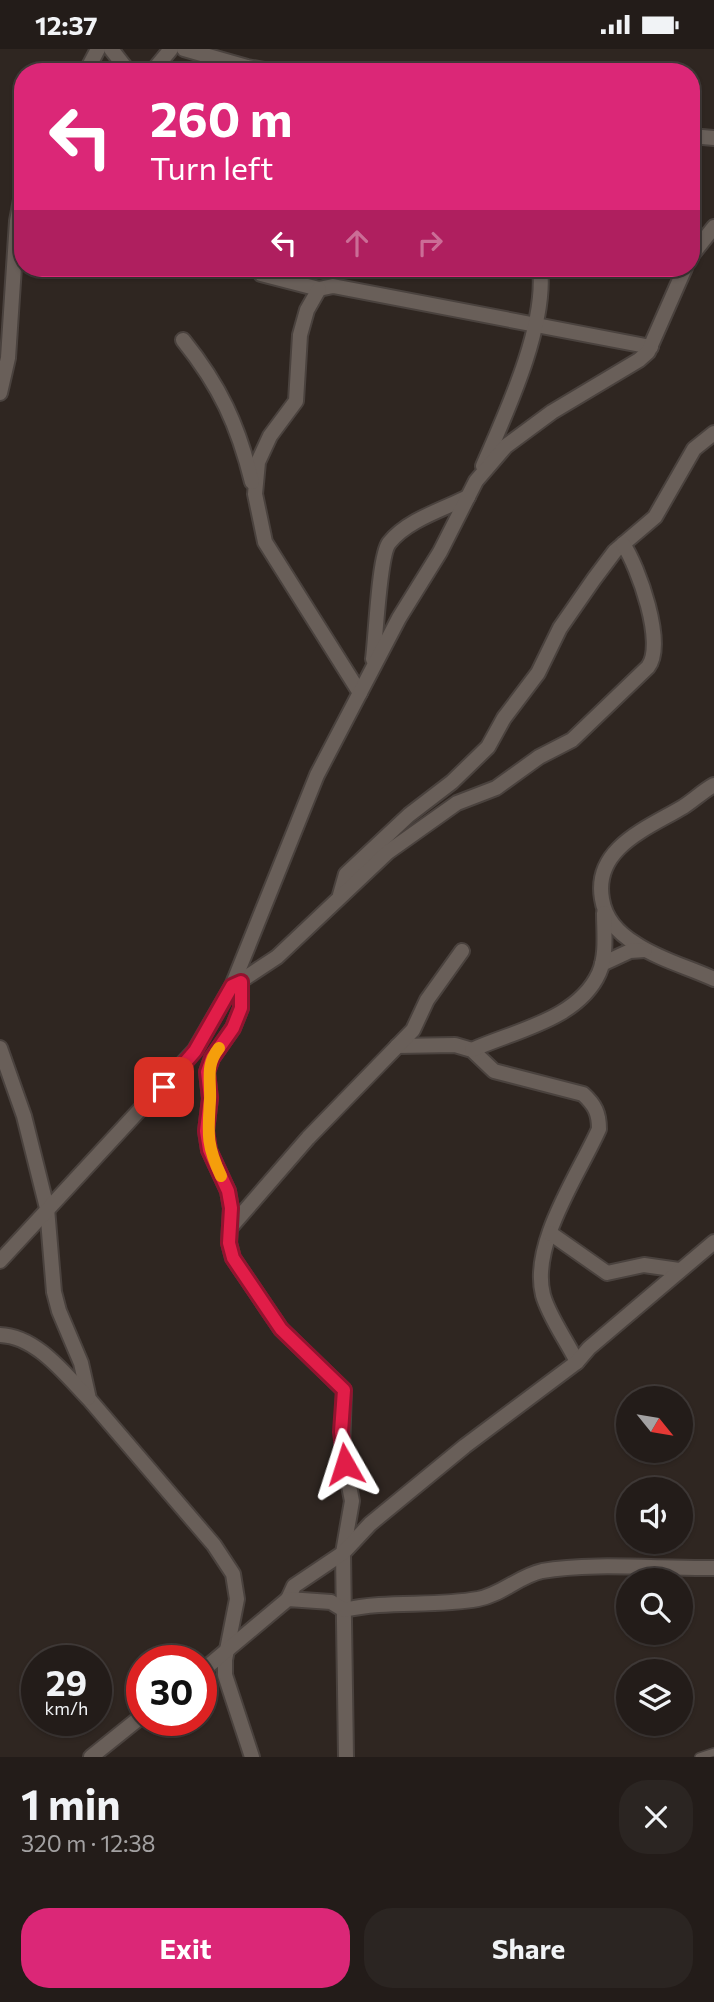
<!DOCTYPE html>
<meta charset="utf-8">
<style>
body{margin:0;font-family:Commissioner,sans-serif;background:#2b2522;color:#f1f3f6;height:100vh;display:flex;flex-direction:column;font-size:26px;white-space:nowrap}
*{box-sizing:border-box;margin:0}
p{font-size:23px;color:#a3a1a2}
.icon{flex:none;width:38px;height:38px;fill:none;stroke:currentColor;stroke-width:2;stroke-linecap:round;stroke-linejoin:round}
.map{position:relative;height:1708px;overflow:hidden}
.drawer{display:flex;flex-direction:column;background:#231c19;flex:1}
.drawer>*{flex:none}
.banner{position:absolute;left:14px;top:14px;width:686px;height:214px;border-radius:28px;box-shadow:0 2px 5px #0004,0 0 0 2px #403a38;background:#db2777;color:#fff;overflow:hidden}
.needle{width:46px;rotate:120deg}
.controls{position:absolute;left:616px;top:1337px;display:grid;gap:14px}
.controls a{display:grid;place-items:center;width:77px;height:77px;border-radius:50%;background:#231c19;box-shadow:0 2px 5px #0004,0 0 0 2px #403a38;font-size:35px}
.speed{position:absolute;left:21px;top:1596px;display:flex;gap:14px;font-size:35px;font-weight:700;text-align:center}
.speed>*{display:grid;place-content:center;width:91px;height:91px;border-radius:50%;background:#231c19;box-shadow:0 2px 5px #0004,0 0 0 2px #403a38;line-height:1}
.speed small{font-size:18px;font-weight:400}
.speed .limit{border:10px solid #d22;background:#fff;color:#111}
.pin{position:absolute;display:grid;place-items:center;width:60px;height:60px;color:#fff;margin:-30px;border-radius:14px;box-shadow:0 4px 10px #0006}
.me{position:absolute;width:77px;margin:-38px;rotate:354deg;stroke-linejoin:round;filter:drop-shadow(0 0 5px #0008)}
.turn{display:flex;align-items:center;gap:24px;height:147px;padding:0 21px;font-size:32px}
.turn .icon{width:91px;height:91px;stroke-width:2.5}
.turn b{display:block;font-size:49px;line-height:60px}
.lanes{display:flex;align-items:center;height:66px;padding:0 21px;background:#0003;justify-content:center;gap:35px;direction:ltr}
.lanes .off{opacity:.35}
.round{display:grid;place-items:center;flex:none;width:74px;height:74px;border-radius:28px;background:#2b2522}
.summary{display:flex;align-items:center;justify-content:space-between;height:119px;padding:0 21px}
h1{font-size:42px;font-weight:700;line-height:52px}
.primary-button{display:flex;gap:14px;margin-top:auto;padding:14px 21px}
.primary-button a{flex:1;height:80px;border-radius:28px;background:#db2777;color:#fff;font-size:28px;font-weight:700;line-height:80px;text-align:center}
.primary-button a+a{background:#2b2522;color:#f1f3f6}
.status{display:flex;justify-content:space-between;align-items:center;height:49px;padding:0 35px;background:#231c19;direction:ltr}
.status svg{height:19px;fill:currentColor}
.map>svg:first-child{display:block}
.lines{fill:none;stroke-linecap:round;stroke-linejoin:round}
.service-casing{stroke:#4a423e;stroke-width:10}
.minor-casing{stroke:#4a423e;stroke-width:18}
.service{stroke:#695f59;stroke-width:7}
.minor{stroke:#695f59;stroke-width:14}
.route-casing{stroke:#92132f;stroke-width:18}
.route{stroke:#e11d48;stroke-width:12}
.slow{stroke:#f59e0b;stroke-width:12}
</style>
<div class="status"><b>12:37</b><svg viewBox="0 0 49 12"><path d="M0 12V9h3v3zM5 12V6h3v6zM10 12V3h3v9zM15 12V0h3v12zM26 1h20v11H26zM47 4h2v5h-2z"/></svg></div>
<div class="map">
<svg width="714" height="1708" viewBox="0 0 714 1708">
<rect width="100%" height="100%" fill="#2f2621"/>
<g class="lines">
<!-- service casing -->
<g class="service-casing">
<path id="service" d="M699 1708 714 1703"/>
</g>
<!-- minor casing -->
<g class="minor-casing">
<g id="minor">
<path d="M111 0 129 23"/>
<path d="M184 0 247 18 276 23"/>
<path d="M86 23 98 0"/>
<path d="M152 23 171 0"/>
<path d="M691 87 714 89"/>
<path d="M691 207 714 178"/>
<path d="M261 225 319 240 333 237 651 298"/>
<path d="M319 240 307 261 300 286 296 352 270 387 258 413 255 445 265 493 360 644"/>
<path d="M183 291C220 337 238 376 252 433"/>
<path d="M0 344 8 309 17 172 23 140"/>
<path d="M483 417C506 364 547 277 540 219"/>
<path d="M373 610C376 588 379 507 389 494 407 471 444 460 468 448"/>
<path d="M714 736C703 742 694 751 683 758 648 779 593 799 602 850 605 870 618 884 636 895 660 911 688 918 714 930"/>
<path d="M340 846 346 825 409 766 452 733 488 698 504 669 538 624 560 579 594 530 615 502 655 468 694 400 714 384"/>
<path d="M602 915 630 902 645 901"/>
<path d="M241 933V959L233 979 212 1009 207 1023 210 1050 206 1082 209 1101 228 1142 231 1159 229 1194 233 1209 281 1280 344 1341 342 1401 352 1452 343 1504 346 1708"/>
<path d="M233 937 277 908 388 803 457 754 496 739 539 708 572 691 648 618C666 595 638 517 623 495"/>
<path d="M397 997 455 996 472 1001 494 1022 583 1045C595 1056 599 1064 599 1080 579 1125 530 1195 543 1246 549 1268 567 1292 577 1313"/>
<path d="M0 999 24 1067 47 1159 54 1243 59 1262 81 1314 89 1350 214 1496 233 1525 237 1550 225 1611V1626L252 1708"/>
<path d="M472 1001C513 982 578 971 599 924 607 906 604 883 604 864"/>
<path d="M230 1179 308 1089 413 981 427 951 462 902"/>
<path d="M550 1184 607 1224 644 1216 679 1221"/>
<path d="M0 1212 195 1001 232 937 317 726 399 569 440 503 476 432 506 397 552 363 639 311 648 303 685 219"/>
<path d="M0 1286C36 1287 65 1325 88 1349"/>
<path d="M288 1550 294 1537 343 1504 370 1475 465 1397 577 1313 589 1299 714 1193"/>
<path d="M201 1623 288 1550 331 1553 344 1561C387 1551 433 1558 478 1550 501 1546 519 1527 542 1522 592 1513 661 1520 714 1519"/>
<path d="M91 1708 142 1667"/>
</g>
</g>
<!-- service -->
<use href="#service" class="service"/>
<!-- minor -->
<use href="#minor" class="minor"/>
</g>
<g class="lines">
<!-- route casing -->
<g class="route-casing">
<path id="route" d="M164 1038 195 1002 232 937 241 933V959L233 979 212 1009 207 1023 210 1049 206 1082 209 1101 228 1142 231 1159 229 1194 233 1209 281 1280 344 1341 341 1383 345 1415"/>
</g>
<!-- route -->
<use href="#route" class="route"/>
<!-- slow -->
<path class="slow" d="M219 999C205 1017 211 1030 210 1051 208 1084 206 1095 221 1127"/>
</g>
</svg>
<div class="controls">
<a><svg class="needle" viewBox="-14 -14 28 28"><path d="M0-13l5 13h-10z" fill="#e53935"/><path d="M0 13l5-13h-10z" fill="#a3a1a2"/></svg></a>
<a><svg class="icon" aria-label="sound" viewBox="0 0 24 24"><path d="M4 9h4l5-4v14l-5-4H4zM17 9q2 3 0 6"/></svg></a>
<a><svg class="icon" aria-label="search" viewBox="0 0 24 24"><circle cx="10" cy="10" r="6"/><path d="M15 15l6 6"/></svg></a>
<a><svg class="icon" aria-label="layers" viewBox="0 0 24 24"><path d="M12 4l9 5-9 5-9-5zM3 14l9 5 9-5"/></svg></a>
</div>
<div class="speed"><div>29<small>km/h</small></div><div class="limit">30</div></div>
<div class="pin" style="left:164px;top:1038px;background:#d93025"><svg class="icon" aria-label="arrive" viewBox="0 0 24 24"><path d="M6 21V4h12l-3 4 3 4H6"/></svg></div>
<svg class="me" style="left:345px;top:1415px" viewBox="-20 -20 40 40"><path d="M0-17L14 15 0 8-14 15z" fill="#e11d48" stroke="#fff" stroke-width="4"/></svg>
<div class="banner">
<div class="turn"><svg class="icon" aria-label="left" viewBox="0 0 24 24"><path d="M17 20v-9H6M10 6l-5 5 5 5"/></svg><div><b>260 m</b>Turn left</div></div>
<div class="lanes"><svg class="icon" aria-label="left" viewBox="0 0 24 24"><path d="M17 20v-9H6M10 6l-5 5 5 5"/></svg><svg class="icon off" aria-label="ahead" viewBox="0 0 24 24"><path d="M12 20V5M6 11l6-6 6 6"/></svg><svg class="icon off" aria-label="right" viewBox="0 0 24 24"><path d="M7 20v-9h11M14 6l5 5-5 5"/></svg></div>
</div>
</div>
<section class="drawer">
<div class="summary"><div><h1>1 min</h1><p>320 m · 12:38</p></div><a class="round"><svg class="icon" aria-label="close" viewBox="0 0 24 24"><path d="M6 6l12 12M18 6L6 18"/></svg></a></div>
<div class="primary-button"><a>Exit</a><a>Share</a></div>
</section>
